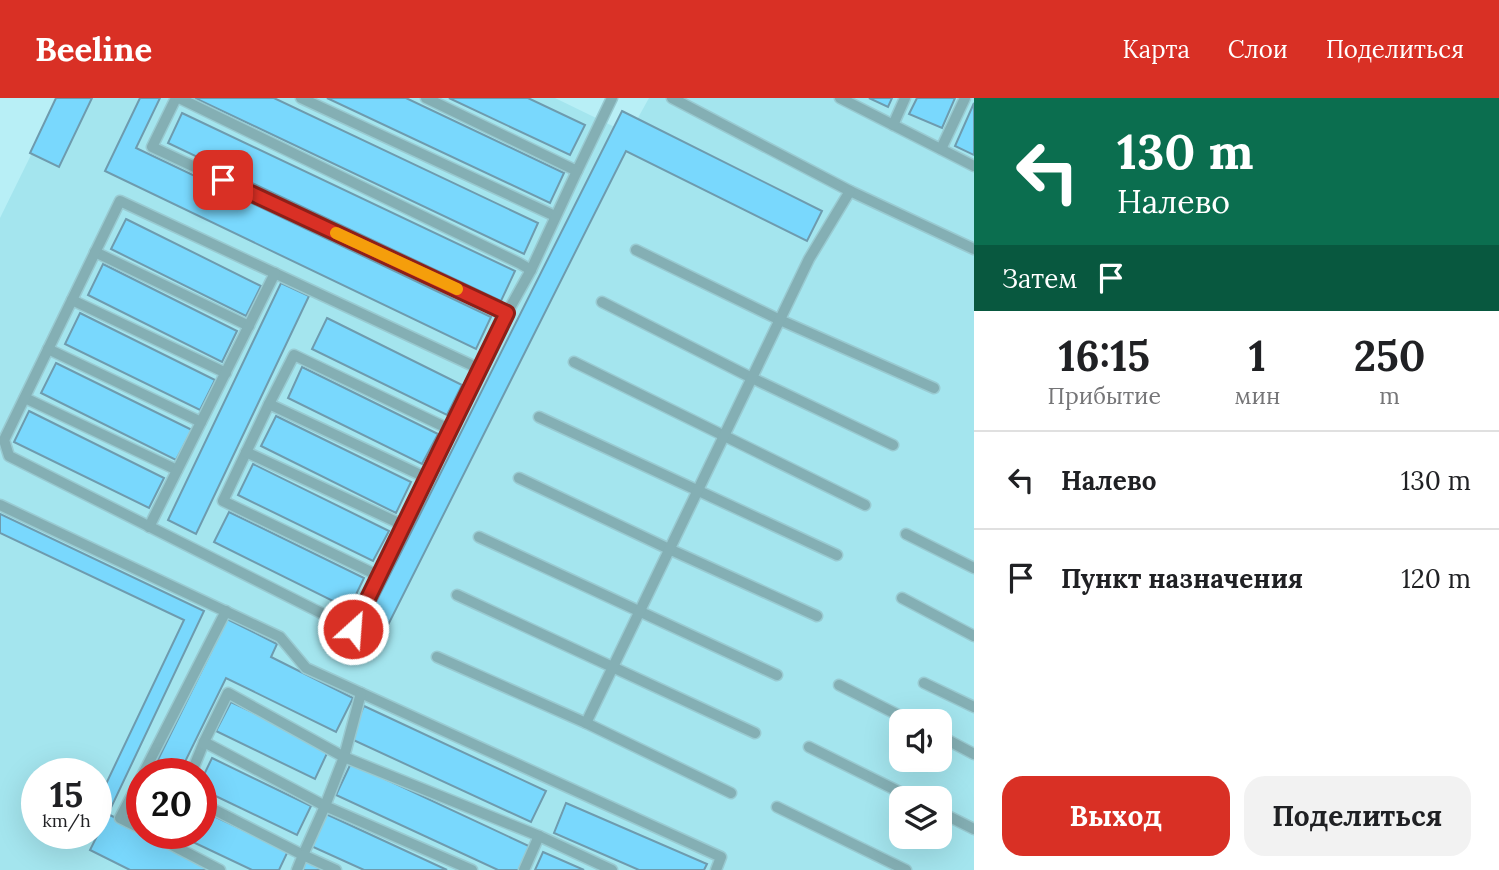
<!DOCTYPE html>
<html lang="ru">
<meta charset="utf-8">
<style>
body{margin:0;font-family:Lora,serif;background:#f2f2f2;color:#202124;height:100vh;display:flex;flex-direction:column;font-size:26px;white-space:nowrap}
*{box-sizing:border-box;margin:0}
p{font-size:23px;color:#757577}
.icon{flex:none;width:38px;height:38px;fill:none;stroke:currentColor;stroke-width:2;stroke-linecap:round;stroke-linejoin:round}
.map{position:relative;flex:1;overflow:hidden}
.sheet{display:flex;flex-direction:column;background:#fff;width:525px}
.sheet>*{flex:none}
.top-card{background:#0b6e4f;color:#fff;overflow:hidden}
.tools{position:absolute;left:889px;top:611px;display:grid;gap:14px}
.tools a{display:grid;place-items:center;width:63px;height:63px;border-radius:14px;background:#fff;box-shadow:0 7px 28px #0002;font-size:35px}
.speed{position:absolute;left:21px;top:660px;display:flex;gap:14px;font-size:35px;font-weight:700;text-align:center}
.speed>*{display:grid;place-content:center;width:91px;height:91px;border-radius:50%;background:#fff;box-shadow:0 7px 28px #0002;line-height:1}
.speed small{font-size:18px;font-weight:400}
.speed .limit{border:10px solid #d22;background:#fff;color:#111}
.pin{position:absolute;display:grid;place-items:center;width:60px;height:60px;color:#fff;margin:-30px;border-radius:14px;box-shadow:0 4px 10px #0006}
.me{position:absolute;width:77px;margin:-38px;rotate:26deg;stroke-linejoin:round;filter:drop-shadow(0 0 5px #0008)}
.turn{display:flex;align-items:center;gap:24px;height:147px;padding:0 28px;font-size:32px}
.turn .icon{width:91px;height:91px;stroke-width:2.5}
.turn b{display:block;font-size:49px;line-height:60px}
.then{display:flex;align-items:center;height:66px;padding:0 28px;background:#0003;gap:14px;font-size:26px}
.eta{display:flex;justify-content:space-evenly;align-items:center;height:119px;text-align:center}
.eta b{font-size:42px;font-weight:800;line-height:49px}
.cta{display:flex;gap:14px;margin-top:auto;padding:14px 28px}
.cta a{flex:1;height:80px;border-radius:21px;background:#d93025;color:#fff;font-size:28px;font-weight:800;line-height:80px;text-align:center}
.cta a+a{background:#f2f2f2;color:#202124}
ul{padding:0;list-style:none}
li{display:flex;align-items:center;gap:21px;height:98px;padding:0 28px;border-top:2px solid #e0e0e0}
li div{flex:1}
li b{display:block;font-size:26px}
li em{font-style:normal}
header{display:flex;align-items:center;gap:42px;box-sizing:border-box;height:98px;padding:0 35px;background:#d93025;color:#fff}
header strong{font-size:33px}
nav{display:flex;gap:38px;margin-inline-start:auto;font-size:24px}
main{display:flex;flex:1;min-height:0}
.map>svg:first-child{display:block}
.built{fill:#a4e5ee;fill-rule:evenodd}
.building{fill:#79d8fd;stroke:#6e9bae;stroke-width:2}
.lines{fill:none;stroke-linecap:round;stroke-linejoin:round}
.service-casing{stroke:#99cad1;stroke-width:13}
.service{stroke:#84afb4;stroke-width:10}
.route-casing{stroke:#8d1f18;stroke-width:18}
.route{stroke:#d93025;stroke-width:12}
.slow{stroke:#f59e0b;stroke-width:12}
</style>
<header>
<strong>Beeline</strong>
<nav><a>Карта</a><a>Слои</a><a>Поделиться</a></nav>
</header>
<main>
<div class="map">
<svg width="974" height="772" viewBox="0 0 974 772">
<rect width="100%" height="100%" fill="#b8eff6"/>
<!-- built -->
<path class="built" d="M59 0H555L629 36 649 0H974V772H0V120ZM901 623H940V662H901ZM37 676H96V735H37ZM142 676H201V735H142ZM901 700H940V738H901Z"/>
<!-- building -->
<g class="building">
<path d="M56 0H92L59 69 30 55Z"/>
<path d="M140 0H160L136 50 491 219 476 251 105 73Z"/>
<path d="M195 0H274L538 125 524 156Z"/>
<path d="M327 0H406L564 75 550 105Z"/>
<path d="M449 0H528L585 27 570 57Z"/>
<path d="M869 0H892L888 9Z"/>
<path d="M917 0H955L942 30 909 16Z"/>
<path d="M974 5V57L955 48Z"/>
<path d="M622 13 822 113 807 143 626 53 384 535 365 526Z"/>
<path d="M182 15 515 173 501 203 168 45Z"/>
<path d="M126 121 261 188 246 218 111 151Z"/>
<path d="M103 166 237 233 222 264 88 197Z"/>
<path d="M281 185 309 198 196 436 168 422Z"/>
<path d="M80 215 215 282 200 312 65 246Z"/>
<path d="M327 220 462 287 447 317 312 251Z"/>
<path d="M56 265 192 332 176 362 41 295Z"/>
<path d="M302 269 438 336 422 366 288 300Z"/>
<path d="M29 313 164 380 149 410 14 344Z"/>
<path d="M276 318 411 384 396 415 261 348Z"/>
<path d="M253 366 389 433 373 463 238 397Z"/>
<path d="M229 414 364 480 349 511 214 444Z"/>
<path d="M0 416 204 513 108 716 96 711V707L184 522 0 435Z"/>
<path d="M227 521 277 546 271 559 353 600 336 634 226 580 179 676H151Z"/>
<path d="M231 604 329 651 315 681 216 633Z"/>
<path d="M364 608 546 693 531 724 349 640Z"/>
<path d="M212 660 311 708 297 737 201 691V683Z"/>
<path d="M351 665 533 750 523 772H498L336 697Z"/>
<path d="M566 705 707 766 704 772H639L554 735Z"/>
<path d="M201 712 288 753 279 772H252L174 735H201Z"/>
<path d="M108 716 208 768 206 772H130L90 752Z"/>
<path d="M326 716 447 772H364L311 748Z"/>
<path d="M543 754 584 772H535Z"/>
<path d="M304 761 327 772H299Z"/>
</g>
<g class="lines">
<!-- service casing -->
<g class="service-casing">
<g id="service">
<path d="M176 0 152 49 507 215"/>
<path d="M179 0 519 165 531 172"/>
<path d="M301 0 555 118"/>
<path d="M426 0 577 73 612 0"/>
<path d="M672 0 850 93 974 151"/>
<path d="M840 0 974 68"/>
<path d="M893 27 905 0"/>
<path d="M941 51 965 0"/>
<path d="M636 152 780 222 934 290"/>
<path d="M95 154 249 228"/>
<path d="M72 202 226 275"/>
<path d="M602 204 752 280 893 347"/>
<path d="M48 251 201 324"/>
<path d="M574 264 865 407"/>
<path d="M25 300 177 372"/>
<path d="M269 306 223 403 379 478"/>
<path d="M539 319 837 457"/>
<path d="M449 331 480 271"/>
<path d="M246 354 403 427"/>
<path d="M427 380 269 306 294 257 449 331 353 531 9 358 4 342 120 103 480 271 507 215 531 172 577 73"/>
<path d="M519 380 669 451 817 518"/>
<path d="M0 407 280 539 306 570 721 759 716 772"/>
<path d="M149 429 275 175"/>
<path d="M906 436 974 470"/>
<path d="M479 439 777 577"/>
<path d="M457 497 755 635"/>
<path d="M902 500 974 538"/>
<path d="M437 559 586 625 731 695"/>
<path d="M924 585 974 609"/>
<path d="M839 587 910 623"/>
<path d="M361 595 344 659 228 595 204 644 325 708 472 772"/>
<path d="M586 625 809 161 850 93"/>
<path d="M940 638 974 656"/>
<path d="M809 649 912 700"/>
<path d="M143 676 226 513"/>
<path d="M191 676 204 644"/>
<path d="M142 678 120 720 142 731"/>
<path d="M201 705 303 757 325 708 344 659 539 738"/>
<path d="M777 709 906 772"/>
<path d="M940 714 974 731"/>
<path d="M149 735 220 772"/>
<path d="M297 772 303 757 336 772"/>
<path d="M524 772 539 738 612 772"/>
</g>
</g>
<!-- service -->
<use href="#service" class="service"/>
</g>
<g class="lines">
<!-- route casing -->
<g class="route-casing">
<path id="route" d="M223 82 507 215 353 531"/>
</g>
<!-- route -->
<use href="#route" class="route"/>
<!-- slow -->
<path class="slow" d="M336 135 457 191"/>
</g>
</svg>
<div class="tools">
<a><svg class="icon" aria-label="sound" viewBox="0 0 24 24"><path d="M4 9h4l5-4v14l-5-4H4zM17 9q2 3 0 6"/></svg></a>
<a><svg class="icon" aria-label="layers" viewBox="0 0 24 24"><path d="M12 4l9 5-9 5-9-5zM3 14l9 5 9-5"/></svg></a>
</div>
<div class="speed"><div>15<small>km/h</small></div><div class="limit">20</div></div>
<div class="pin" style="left:223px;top:82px;background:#d93025"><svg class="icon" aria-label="arrive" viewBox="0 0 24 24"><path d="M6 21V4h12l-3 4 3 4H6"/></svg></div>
<svg class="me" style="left:353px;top:531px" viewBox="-20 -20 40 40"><circle r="17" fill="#d93025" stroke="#fff" stroke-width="3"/><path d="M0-11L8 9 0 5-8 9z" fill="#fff"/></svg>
</div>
<section class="sheet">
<div class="top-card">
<div class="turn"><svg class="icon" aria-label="left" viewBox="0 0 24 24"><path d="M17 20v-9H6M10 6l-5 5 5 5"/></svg><div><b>130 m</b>Налево</div></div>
<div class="then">Затем<svg class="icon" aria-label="arrive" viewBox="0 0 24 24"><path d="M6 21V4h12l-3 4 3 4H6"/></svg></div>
</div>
<div class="eta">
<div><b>16:15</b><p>Прибытие</p></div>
<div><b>1</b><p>мин</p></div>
<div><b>250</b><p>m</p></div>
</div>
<ul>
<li><svg class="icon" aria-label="left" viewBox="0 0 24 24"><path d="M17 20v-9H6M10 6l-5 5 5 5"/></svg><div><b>Налево</b></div><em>130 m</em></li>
<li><svg class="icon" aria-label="arrive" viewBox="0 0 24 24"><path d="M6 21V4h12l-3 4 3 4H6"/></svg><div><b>Пункт назначения</b></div><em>120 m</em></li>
</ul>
<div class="cta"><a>Выход</a><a>Поделиться</a></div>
</section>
</main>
